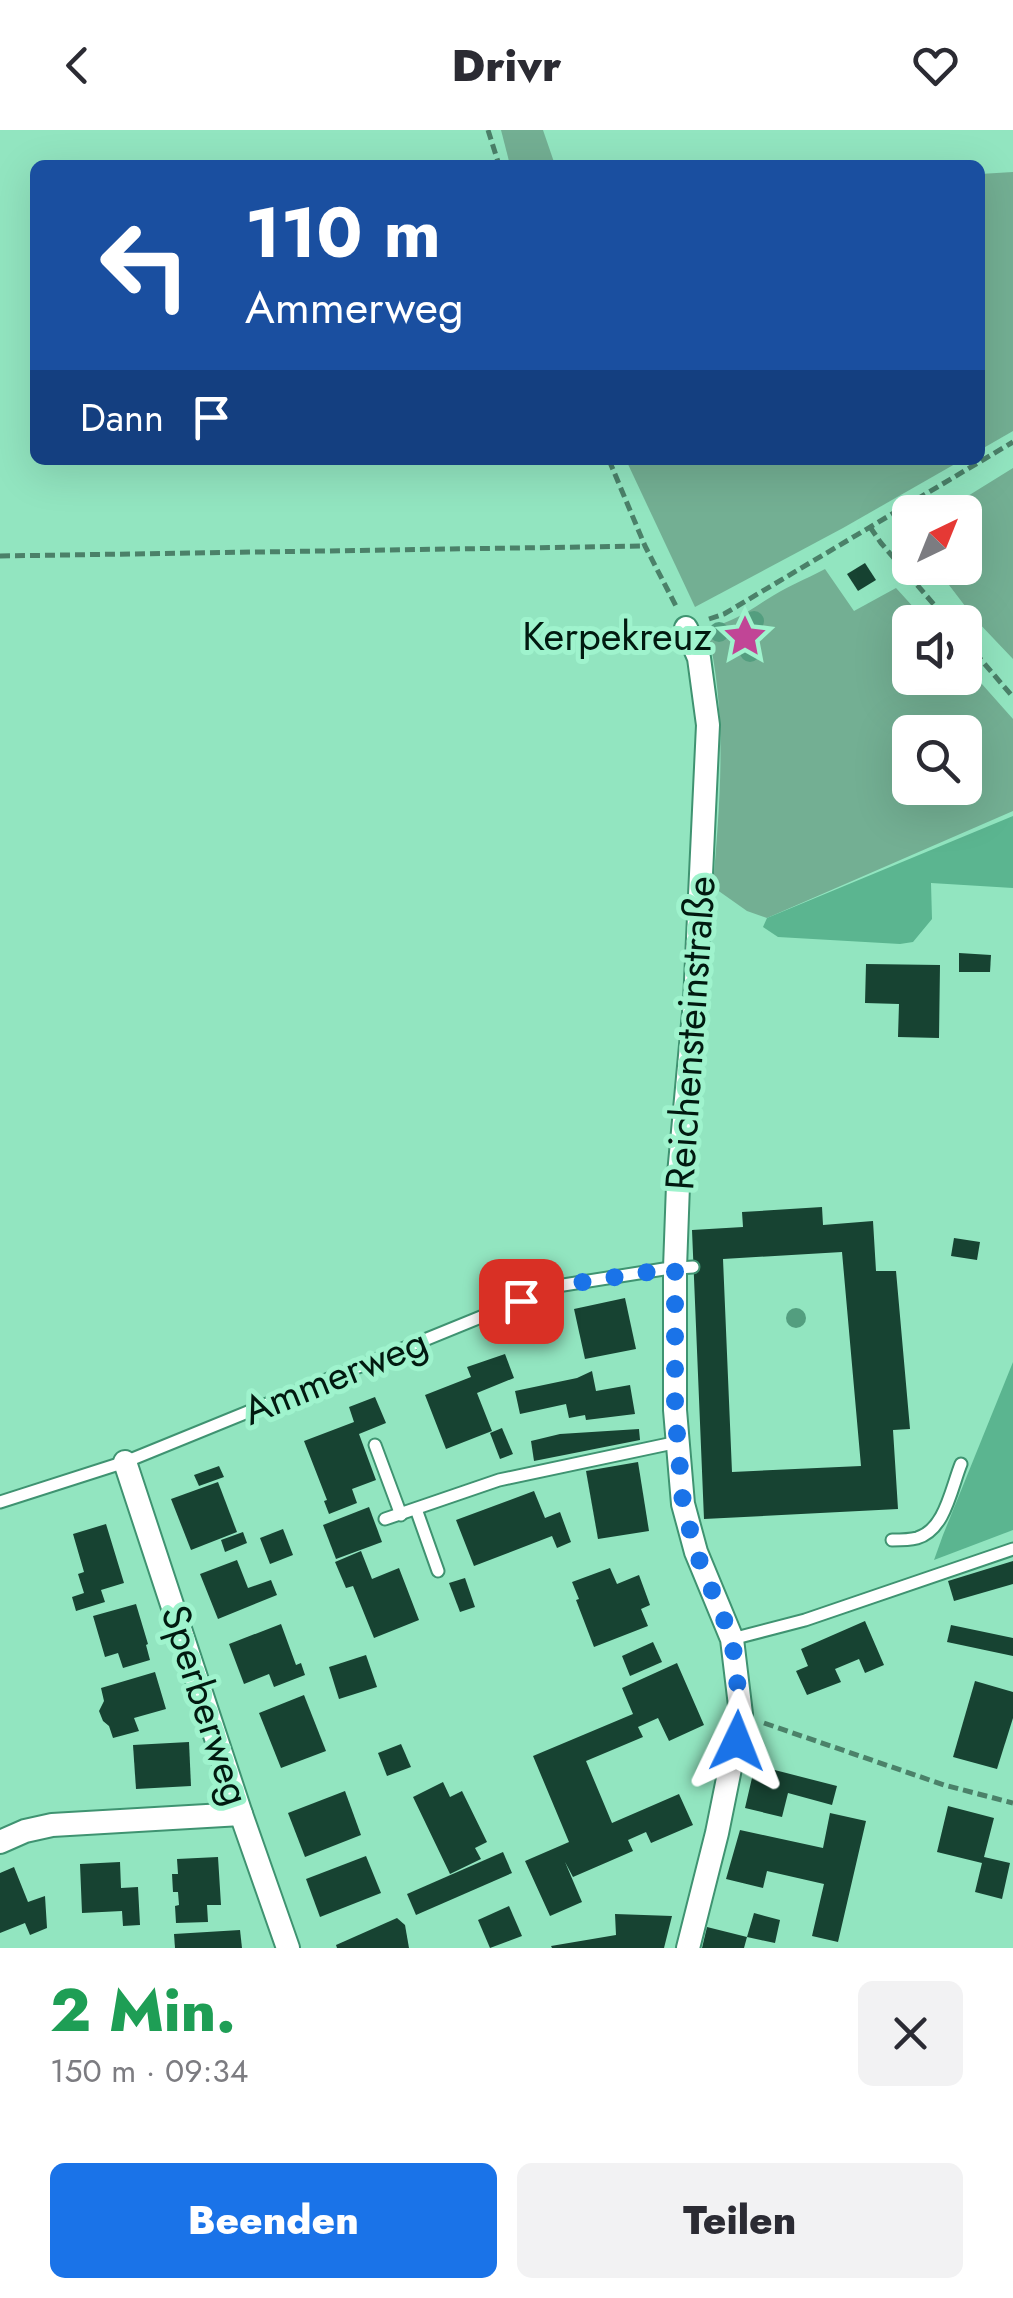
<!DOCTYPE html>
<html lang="de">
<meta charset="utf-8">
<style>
body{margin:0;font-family:Jost,sans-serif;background:#f2f2f3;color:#2b2b33;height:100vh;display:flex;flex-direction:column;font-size:38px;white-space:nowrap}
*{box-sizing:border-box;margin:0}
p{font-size:32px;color:#7c7c81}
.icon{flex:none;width:55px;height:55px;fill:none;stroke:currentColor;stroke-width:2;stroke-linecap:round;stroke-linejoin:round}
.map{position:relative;height:1818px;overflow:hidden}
.drawer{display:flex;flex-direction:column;background:#fff;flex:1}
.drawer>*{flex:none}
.guide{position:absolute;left:30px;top:30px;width:955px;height:305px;border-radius:15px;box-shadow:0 10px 40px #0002;background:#1a4fa0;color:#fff;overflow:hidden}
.needle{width:65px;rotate:43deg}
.tools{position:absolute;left:892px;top:365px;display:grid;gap:20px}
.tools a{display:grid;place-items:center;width:90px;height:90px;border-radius:15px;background:#fff;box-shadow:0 10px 40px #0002;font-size:50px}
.pin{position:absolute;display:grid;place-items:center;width:85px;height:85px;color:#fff;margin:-42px;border-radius:20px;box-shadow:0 5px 15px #0006}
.me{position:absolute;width:110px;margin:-55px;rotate:2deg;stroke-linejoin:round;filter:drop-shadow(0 0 8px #0008)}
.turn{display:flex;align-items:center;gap:35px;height:210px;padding:0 50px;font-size:45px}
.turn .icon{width:130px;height:130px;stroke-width:2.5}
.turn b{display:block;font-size:70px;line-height:85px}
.then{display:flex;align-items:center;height:95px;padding:0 50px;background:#0003;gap:20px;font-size:38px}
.round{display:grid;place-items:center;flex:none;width:105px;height:105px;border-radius:15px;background:#f2f2f3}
.headline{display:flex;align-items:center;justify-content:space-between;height:170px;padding:0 50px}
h1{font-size:60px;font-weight:800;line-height:75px;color:#1e9e55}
.button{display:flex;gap:20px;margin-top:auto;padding:20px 50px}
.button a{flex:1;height:115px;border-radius:15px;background:#1a73e8;color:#fff;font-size:40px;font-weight:800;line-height:115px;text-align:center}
.button a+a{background:#f2f2f3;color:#2b2b33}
header{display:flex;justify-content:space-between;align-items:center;height:130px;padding:0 50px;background:#fff;font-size:45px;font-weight:800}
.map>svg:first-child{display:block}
.green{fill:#73af93;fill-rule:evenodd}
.forest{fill:#5bb590}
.building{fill:#174332;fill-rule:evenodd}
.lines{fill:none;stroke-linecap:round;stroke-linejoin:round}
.service-casing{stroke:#3f9371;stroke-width:15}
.minor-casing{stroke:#3f9371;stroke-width:26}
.path{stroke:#4b8169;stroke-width:5;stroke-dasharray:10 5;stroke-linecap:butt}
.service{stroke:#fff;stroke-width:11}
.minor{stroke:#fff;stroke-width:22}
.tree{fill:#539e7f}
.route{stroke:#1a73e8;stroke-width:18;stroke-dasharray:0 32.4}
.labels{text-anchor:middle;stroke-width:10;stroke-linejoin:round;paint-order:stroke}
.poi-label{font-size:40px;fill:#011a10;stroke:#9ff3cd;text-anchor:end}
.street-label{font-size:40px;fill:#011a10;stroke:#9ff3cd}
</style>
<header><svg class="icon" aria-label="back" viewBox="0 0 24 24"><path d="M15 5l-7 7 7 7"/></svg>Drivr<svg class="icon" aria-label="heart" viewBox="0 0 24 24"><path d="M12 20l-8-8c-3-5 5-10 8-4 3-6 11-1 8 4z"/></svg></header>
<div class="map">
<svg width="1013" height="1818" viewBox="0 0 1013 1818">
<rect width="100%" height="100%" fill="#92e5c0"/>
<!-- green -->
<g class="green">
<path d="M501 0H543L555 35H510Z"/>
<path d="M1013 42V301L980 320V44Z"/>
<path d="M626 330H962L843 398 695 477Z"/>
<path d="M1013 338V529L975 489 936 438H965V382H942Z"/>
<path d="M825 439 854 481 896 458 927 492H910V548H965V535L1013 589V681L767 788 747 781 713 757C720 670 728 584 707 499 729 493 747 483 766 470 784 458 806 449 825 439ZM965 602V658H910V602Z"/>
</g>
<!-- forest -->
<g class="forest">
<path d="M1013 686V758L931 753 932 789 913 812 900 814 778 807 763 797 767 788Z"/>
<path d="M1013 1232V1400L934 1430 943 1405Z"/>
</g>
<!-- building -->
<g class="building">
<path d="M865 433 876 450 858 461 847 444Z"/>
<path d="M959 823 991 825 990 842H959Z"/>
<path d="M866 834 940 835 939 908 898 907 899 874 865 873Z"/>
<path d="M822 1077 823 1095 873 1091 876 1141H896L910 1299 893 1300 898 1379 704 1389 692 1100 743 1097 742 1082ZM842 1122 861 1336 732 1342 723 1129Z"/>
<path d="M954 1108 980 1112 977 1130 951 1126Z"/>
<path d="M625 1168 636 1219 585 1229 574 1179Z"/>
<path d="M505 1224 514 1248 477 1263 492 1301 446 1319 425 1265 471 1247 467 1237Z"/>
<path d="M592 1241 596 1261 630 1255 635 1284 586 1290 585 1285 569 1288 566 1274 520 1284 515 1261 577 1248Z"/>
<path d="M375 1267 386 1293 359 1304 376 1350 352 1359 357 1373 329 1384 324 1371 327 1370 304 1311 354 1292 349 1277Z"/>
<path d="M502 1298 513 1324 500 1329 490 1303Z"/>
<path d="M639 1299 640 1310 534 1331 531 1311 560 1304Z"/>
<path d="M638 1332 649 1401 598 1409 586 1341Z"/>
<path d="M219 1336 224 1347 199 1356 194 1345Z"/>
<path d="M218 1352 237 1402 191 1420 171 1369Z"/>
<path d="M534 1361 545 1388 560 1382 571 1412 557 1418 552 1406 474 1436 456 1390Z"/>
<path d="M369 1377 382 1412 336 1429 323 1395Z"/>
<path d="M106 1394 124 1453 101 1460 105 1472 76 1481 72 1467 84 1463 78 1444 84 1442 73 1404Z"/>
<path d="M283 1399 293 1425 270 1434 260 1408Z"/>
<path d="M243 1402 247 1413 225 1422 221 1410Z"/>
<path d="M361 1421 372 1449 399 1438 419 1490 374 1508 353 1456 346 1458 335 1432Z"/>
<path d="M237 1430 248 1458 271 1450 277 1465 218 1489 200 1444Z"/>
<path d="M1013 1431V1454L954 1471 948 1451Z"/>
<path d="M610 1438 617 1454 639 1445 650 1475 641 1479 648 1496 594 1517 576 1470 579 1469 572 1452Z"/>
<path d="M465 1448 475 1477 460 1482 449 1453Z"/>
<path d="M136 1474 148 1514 146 1515 150 1530 123 1538 118 1523 105 1527 93 1486Z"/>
<path d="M865 1491 884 1535 865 1543 859 1529 835 1539 841 1552 807 1565 796 1541 808 1536 801 1519Z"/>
<path d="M281 1494 296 1535 301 1533 305 1545 274 1557 269 1544 244 1554 229 1514Z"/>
<path d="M951 1495 1013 1508V1526L947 1512Z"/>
<path d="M653 1512 662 1532 630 1546 622 1526Z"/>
<path d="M366 1525 377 1557 339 1569 329 1537Z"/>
<path d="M677 1533 704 1595 669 1611 658 1588 638 1597 643 1607 586 1631 612 1693 679 1664 693 1695 651 1713 646 1702 628 1710 633 1721 573 1747 565 1732 582 1772 550 1786 525 1731 569 1712 533 1626 633 1584 622 1558Z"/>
<path d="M155 1542 166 1579 134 1588 139 1601 113 1608 109 1596 103 1591 99 1581 104 1571 101 1558Z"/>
<path d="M975 1551 1013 1562V1588L997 1639 953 1627Z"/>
<path d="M304 1565 326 1621 281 1638 259 1583Z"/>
<path d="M189 1612 191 1656 136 1659 133 1615Z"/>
<path d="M401 1614 411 1637 387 1646 378 1623Z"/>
<path d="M755 1635 837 1656 832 1675 788 1663 782 1687 745 1678Z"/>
<path d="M443 1652 450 1667 462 1661 487 1712 475 1718 481 1729 450 1744 413 1667Z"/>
<path d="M345 1661 361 1705 305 1727 288 1683Z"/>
<path d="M948 1676 994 1688 984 1727 1010 1733 1002 1769 975 1762 982 1733 937 1722Z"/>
<path d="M830 1683 866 1691 838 1812 812 1806 824 1754 767 1741 763 1758 726 1749 740 1700 823 1718Z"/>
<path d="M503 1722 512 1743 416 1785 407 1764Z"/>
<path d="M366 1726 381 1763 320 1787 306 1749Z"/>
<path d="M218 1727 221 1775H207L208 1792 176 1793 175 1776 179 1775 178 1762H173L172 1744H178L177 1729Z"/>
<path d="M120 1732 121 1758 138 1757 140 1795 123 1796 122 1781 82 1783 80 1734Z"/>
<path d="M14 1737 28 1772 45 1766 47 1798 30 1805 25 1793 0 1803V1743Z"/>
<path d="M509 1776 522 1806 490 1818 478 1790Z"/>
<path d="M754 1783 780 1790 775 1813 747 1807Z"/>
<path d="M615 1784 672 1786 664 1818H552L551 1816 616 1805Z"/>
<path d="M397 1788 405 1795 409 1818H337L336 1815Z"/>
<path d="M707 1797 747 1807 744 1818H702Z"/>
<path d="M240 1800 242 1818H175L174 1804Z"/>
</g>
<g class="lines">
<!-- service casing -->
<g class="service-casing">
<g id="service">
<path d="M375 1315 401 1385"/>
<path d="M0 1372 125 1332 557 1156 664 1139 693 1137"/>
<path d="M416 1379 438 1441"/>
<path d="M385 1389 499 1350 678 1312"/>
<path d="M892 1410C900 1410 909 1410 917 1408 945 1400 951 1359 961 1334"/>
<path d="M732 1509 805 1490 1013 1419"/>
</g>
</g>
<!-- minor casing -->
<g class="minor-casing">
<g id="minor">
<path d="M686 498 699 528 708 595 695 872 678 1055 675 1138V1280L683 1374 696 1422 732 1509 741 1584 717 1703 688 1818"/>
<path d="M125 1332 241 1684 288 1818"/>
<path d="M0 1712 25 1701 52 1695 241 1684"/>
</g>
</g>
<!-- path -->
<g class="path">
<path d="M488 0 499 35"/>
<path d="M609 330 645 416 677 478"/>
<path d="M870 397 881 413 949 492"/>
<path d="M0 426 645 416"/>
<path d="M709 489 724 484 1013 312"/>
<path d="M965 511 1013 567"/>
<path d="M764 1593 944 1655 1013 1673"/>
</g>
<!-- service -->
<use href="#service" class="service"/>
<!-- minor -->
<use href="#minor" class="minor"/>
</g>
<!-- trees -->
<g class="tree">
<circle cx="754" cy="491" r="10"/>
<circle cx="719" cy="502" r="10"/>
<circle cx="750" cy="522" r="10"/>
<circle cx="796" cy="1188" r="10"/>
</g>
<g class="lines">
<!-- route -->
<path class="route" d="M521 1171 557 1156 675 1138V1280L683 1374 696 1422 732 1509 741 1584 737 1611"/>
</g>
<!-- icons -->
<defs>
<g id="sight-bare" transform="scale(3.45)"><path d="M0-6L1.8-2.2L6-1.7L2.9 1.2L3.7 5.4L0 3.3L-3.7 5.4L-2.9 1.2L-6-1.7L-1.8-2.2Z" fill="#c14596" stroke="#9ff3cd" stroke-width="2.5" paint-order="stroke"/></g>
</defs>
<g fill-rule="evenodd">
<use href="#sight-bare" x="745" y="506"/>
</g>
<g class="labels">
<!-- poi labels -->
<g class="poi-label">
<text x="712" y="520">Kerpekreuz</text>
</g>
<!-- street labels -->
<g class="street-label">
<text transform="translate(690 903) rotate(-86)" y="14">Reichensteinstraße</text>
<text transform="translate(335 1246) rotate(-22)" y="14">Ammerweg</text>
<text transform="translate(206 1575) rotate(72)" y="14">Sperberweg</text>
</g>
</g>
</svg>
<div class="tools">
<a><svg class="needle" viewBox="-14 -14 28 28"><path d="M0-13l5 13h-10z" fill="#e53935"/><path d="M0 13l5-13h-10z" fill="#7c7c81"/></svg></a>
<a><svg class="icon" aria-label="sound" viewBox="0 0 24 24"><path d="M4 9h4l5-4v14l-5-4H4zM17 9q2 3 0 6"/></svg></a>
<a><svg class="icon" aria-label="search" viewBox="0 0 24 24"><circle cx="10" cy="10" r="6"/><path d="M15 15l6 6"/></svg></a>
</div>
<div class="pin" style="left:521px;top:1171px;background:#d93025"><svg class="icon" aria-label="arrive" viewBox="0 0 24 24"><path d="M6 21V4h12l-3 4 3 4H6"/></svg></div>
<svg class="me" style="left:737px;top:1611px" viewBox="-20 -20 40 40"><path d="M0-17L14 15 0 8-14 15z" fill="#1a73e8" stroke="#fff" stroke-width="4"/></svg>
<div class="guide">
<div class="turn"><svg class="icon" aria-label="left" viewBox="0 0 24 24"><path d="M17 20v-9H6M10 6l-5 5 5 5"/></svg><div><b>110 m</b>Ammerweg</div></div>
<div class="then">Dann<svg class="icon" aria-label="arrive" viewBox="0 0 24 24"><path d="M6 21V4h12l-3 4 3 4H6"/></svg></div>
</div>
</div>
<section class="drawer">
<div class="headline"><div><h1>2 Min.</h1><p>150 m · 09:34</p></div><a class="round"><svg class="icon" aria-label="close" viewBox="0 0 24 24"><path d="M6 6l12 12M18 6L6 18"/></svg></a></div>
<div class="button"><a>Beenden</a><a>Teilen</a></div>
</section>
